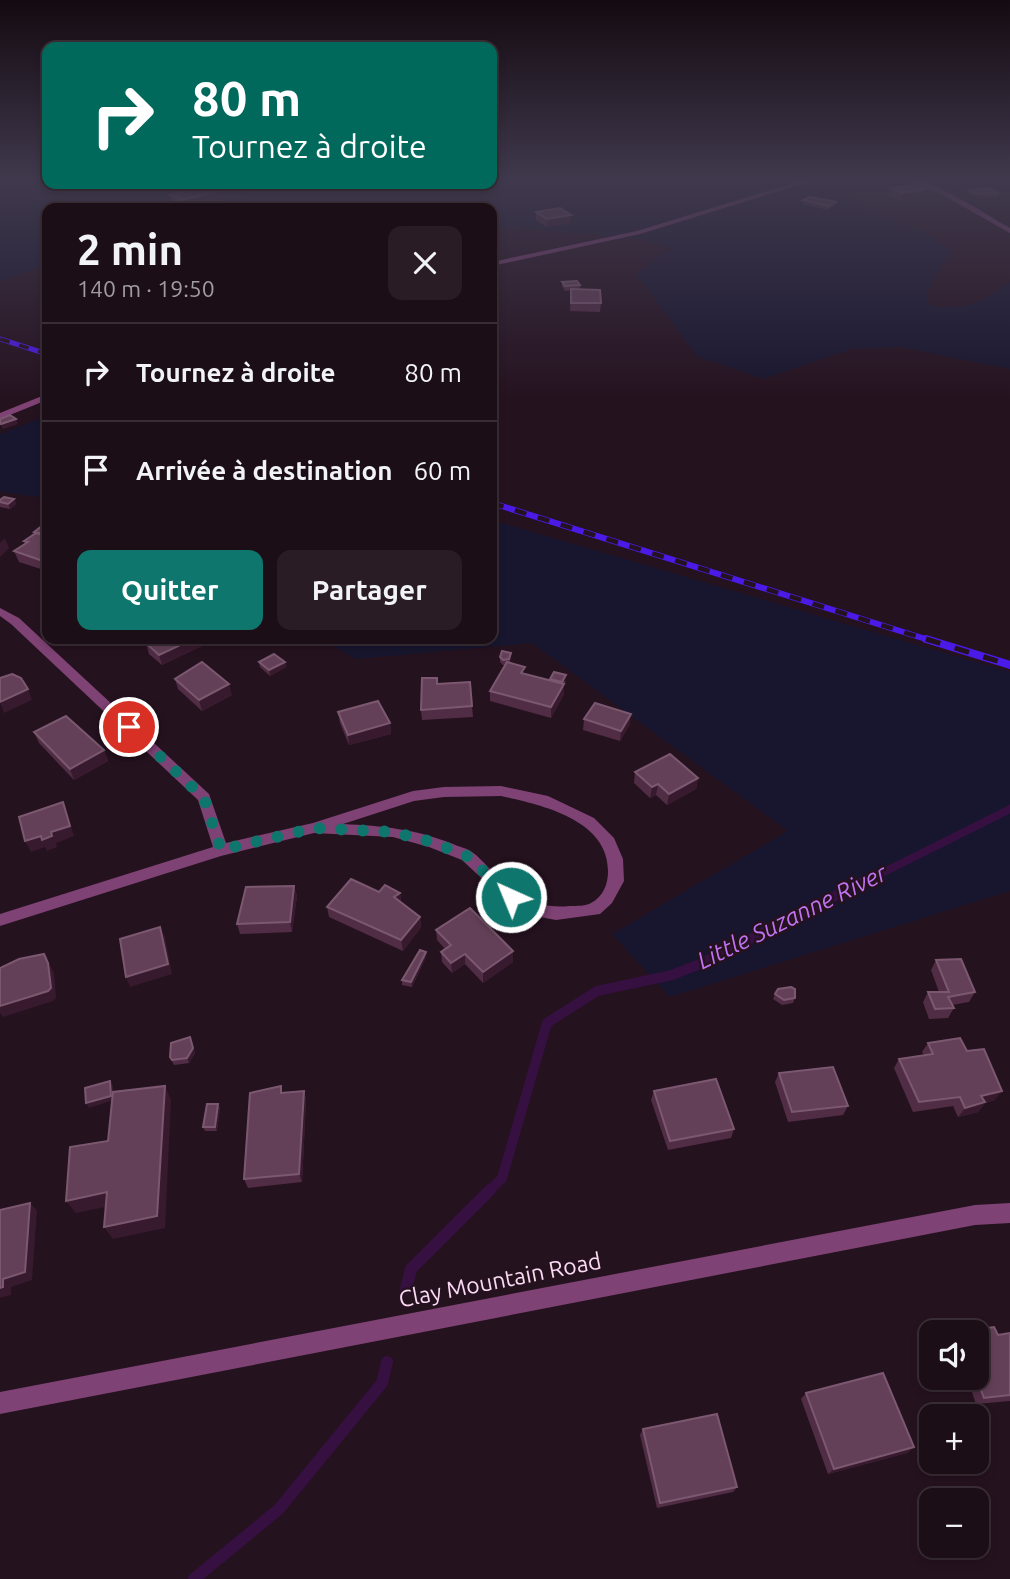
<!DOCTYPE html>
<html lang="fr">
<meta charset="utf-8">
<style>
body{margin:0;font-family:Ubuntu,sans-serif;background:#291c24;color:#f1f3f6;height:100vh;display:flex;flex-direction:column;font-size:26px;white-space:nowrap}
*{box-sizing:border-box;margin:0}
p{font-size:23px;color:#a09ca1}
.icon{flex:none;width:38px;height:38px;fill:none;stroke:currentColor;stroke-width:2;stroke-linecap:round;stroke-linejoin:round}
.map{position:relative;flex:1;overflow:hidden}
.details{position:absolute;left:42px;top:203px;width:455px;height:441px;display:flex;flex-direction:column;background:#1c0e17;border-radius:14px;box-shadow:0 4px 10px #0003,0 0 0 2px #3a2e36}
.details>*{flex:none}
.banner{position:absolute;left:42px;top:42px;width:455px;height:147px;border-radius:14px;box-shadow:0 4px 10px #0003,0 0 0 2px #3a2e36;background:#00695c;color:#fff;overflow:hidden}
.controls{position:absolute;left:919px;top:1320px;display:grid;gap:14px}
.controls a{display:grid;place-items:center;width:70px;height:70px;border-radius:14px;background:#1c0e17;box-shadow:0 4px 10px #0003,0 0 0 2px #3a2e36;font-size:35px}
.pin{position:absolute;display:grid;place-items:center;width:60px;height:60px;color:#fff;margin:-30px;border:4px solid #fff;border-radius:50%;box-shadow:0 2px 7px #0007}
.me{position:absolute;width:77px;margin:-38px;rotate:316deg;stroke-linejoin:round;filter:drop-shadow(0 0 5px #0008)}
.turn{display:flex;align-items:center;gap:24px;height:147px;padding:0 35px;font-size:32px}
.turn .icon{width:91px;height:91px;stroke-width:2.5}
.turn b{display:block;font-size:49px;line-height:60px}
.round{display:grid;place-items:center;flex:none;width:74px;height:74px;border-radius:14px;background:#291c24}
.headline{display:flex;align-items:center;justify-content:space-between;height:119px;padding:0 35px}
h1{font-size:42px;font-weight:700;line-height:52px}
.button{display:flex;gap:14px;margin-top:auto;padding:14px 35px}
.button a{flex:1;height:80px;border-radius:14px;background:#0f766e;color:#fff;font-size:28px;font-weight:700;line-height:80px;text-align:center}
.button a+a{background:#291c24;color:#f1f3f6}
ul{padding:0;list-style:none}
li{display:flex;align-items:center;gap:21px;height:98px;padding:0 35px;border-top:2px solid #3a2e36}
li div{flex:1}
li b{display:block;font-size:26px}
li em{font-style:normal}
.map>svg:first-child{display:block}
.green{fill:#18162e}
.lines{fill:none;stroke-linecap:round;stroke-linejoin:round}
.stream-far2{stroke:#351040;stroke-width:8}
.stream-far1{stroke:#351040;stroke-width:10}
.stream{stroke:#351040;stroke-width:12}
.minor{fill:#7f4274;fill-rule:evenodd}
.rail-far2-casing{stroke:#4c1ae7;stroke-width:5}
.rail-far1-casing{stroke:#4c1ae7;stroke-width:6}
.rail-casing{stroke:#4c1ae7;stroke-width:8}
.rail-far2{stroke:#25121f;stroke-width:3.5;stroke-dasharray:10;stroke-linecap:butt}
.rail-far1{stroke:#25121f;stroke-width:4.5;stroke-dasharray:12;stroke-linecap:butt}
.rail{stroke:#25121f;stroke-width:5;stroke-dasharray:15;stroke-linecap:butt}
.wall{fill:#512d45}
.shaded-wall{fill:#381a2e}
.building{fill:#634058;stroke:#7b5870;stroke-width:2}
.route{stroke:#0f766e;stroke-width:12;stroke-dasharray:0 21.6}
.labels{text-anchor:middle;stroke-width:5;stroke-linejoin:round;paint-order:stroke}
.near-street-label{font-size:23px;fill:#fbdaf3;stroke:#25121f}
.near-water-label{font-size:24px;font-style:italic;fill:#bf73f0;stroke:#25121f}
</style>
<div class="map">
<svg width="1010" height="1579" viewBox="0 0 1010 1579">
<rect width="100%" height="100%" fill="#25121f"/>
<!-- green -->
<g class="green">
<path d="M0 178H47V184H492V178H828L866 209 925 232 951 250 927 292 929 305C965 312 982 302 1010 282V369L901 347 851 349 763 379 697 356 636 274 672 248 640 239 492 226V208H47V265L0 282Z"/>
<path d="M47 416V498L2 492 0 489V434Z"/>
<path d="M492 520 1010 672V891L670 997 612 934 788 831 532 643 356 659 320 639H492Z"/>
</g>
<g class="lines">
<!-- stream-far2 -->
<path class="stream-far2" d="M862 883 1010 809"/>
<!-- stream-far1 -->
<path class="stream-far1" d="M490 1190 502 1178 547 1023 597 991 672 975 700 964 865 881"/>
<!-- stream -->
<g class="stream">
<path d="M406 1289 411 1269 491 1189"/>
<path d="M194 1579 279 1509 382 1383 387 1362"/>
</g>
<!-- minor -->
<g class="minor">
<path d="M810 178H821L640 234 492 266V262L637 231Z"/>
<path d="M898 178C935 178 979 211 1010 228V233L939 193Z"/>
<path d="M47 394V400L0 419V413Z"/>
<path d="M0 608 19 618 209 794 226 843 313 823 413 791 444 787 501 786 548 796 594 818 614 838 623 859 624 881 612 903 600 914 556 920 525 914 506 901 462 860 429 847 393 837 314 833 221 856 0 926V914L213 847 198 800 11 624 0 616ZM501 796C542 805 609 820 608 872 608 884 603 897 591 903 586 906 577 906 570 906 531 910 515 892 488 867 483 862 478 856 472 852 467 848 459 847 453 844 415 829 383 826 343 824L414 801 444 797Z"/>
<path d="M1010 1203V1223L975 1225 0 1414V1392L975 1205Z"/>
</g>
<!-- rail-far2 casing -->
<g class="rail-far2-casing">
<path id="rail-far2" d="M0 339 47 354"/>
</g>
<!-- rail-far1 casing -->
<g class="rail-far1-casing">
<path id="rail-far1" d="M492 503 932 641"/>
</g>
<!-- rail casing -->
<g class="rail-casing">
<path id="rail" d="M926 639 1010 665"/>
</g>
<!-- rail-far2 -->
<use href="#rail-far2" class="rail-far2"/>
<!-- rail-far1 -->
<use href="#rail-far1" class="rail-far1"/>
<!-- rail -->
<use href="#rail" class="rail"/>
</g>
<!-- wall -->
<g class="wall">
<path d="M731 178H754V180L743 183Z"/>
<path d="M192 185H205L249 194 195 208H178L172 206 170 195 193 188Z"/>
<path d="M891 188 925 197 900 201 889 196Z"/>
<path d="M969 190 999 193 998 197 977 198 968 193Z"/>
<path d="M803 200 835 206 828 210 803 204Z"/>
<path d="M536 212 571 215V223L547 227 536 220Z"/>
<path d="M562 282 580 285V290L601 303 600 312 570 311 571 290 565 291 562 286Z"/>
<path d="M14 499 16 504 10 509 0 507V500Z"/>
<path d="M47 522V571L19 562 14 551 25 544 24 541Z"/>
<path d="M151 639H207L208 643 162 665 149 654 146 643 152 641Z"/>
<path d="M511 653 510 663 525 674 550 680V679L566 681 564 684V694L551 718 490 701V691L506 665H503L500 662V657Z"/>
<path d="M259 662H285L286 667 270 676 260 667Z"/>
<path d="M175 679 232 695 202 711 178 689Z"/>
<path d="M472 706 473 717 422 720 421 710Z"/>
<path d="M338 712 390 723 391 734 349 745 340 723Z"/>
<path d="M584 719 630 724 620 741 583 730Z"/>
<path d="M34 732 104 750 108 761 74 780 39 743Z"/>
<path d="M635 772 698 778 696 789 667 805 656 795 650 798 634 783Z"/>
<path d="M294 886 297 896 292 932 240 934 237 924Z"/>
<path d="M379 892 400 893 401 903 420 917 421 927 403 951 329 917 327 907Z"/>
<path d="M436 930 513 962 483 983 465 964 452 973 442 962 441 952 445 949 437 940Z"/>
<path d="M426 952V957L412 987 402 985V980Z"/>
<path d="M936 960 975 992 969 1002 952 1005 954 1008 948 1018 929 1019 923 1002 928 992H939L931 970Z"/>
<path d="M775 994 795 998 793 1003 782 1005 773 999Z"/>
<path d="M192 1042 195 1053 189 1063 174 1065 170 1057Z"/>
<path d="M928 1043 967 1051 995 1100 985 1103 978 1112 958 1117 953 1106 913 1112 894 1068 899 1059 924 1055 922 1052Z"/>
<path d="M779 1073 848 1106 843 1115 788 1122 775 1082Z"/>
<path d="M304 1091 306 1100 302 1182 248 1188 244 1179 284 1093Z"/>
<path d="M654 1091 734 1129 731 1138 668 1150 651 1100Z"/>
<path d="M218 1104 220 1108 217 1131H205L203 1127Z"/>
<path d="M980 1329 998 1335 1010 1333V1401L976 1404 967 1377H976V1332Z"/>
<path d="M806 1393 914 1447 907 1453 828 1474 801 1399Z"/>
<path d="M643 1429 737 1487 733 1492 657 1508 640 1435Z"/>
</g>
<!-- shaded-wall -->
<g class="shaded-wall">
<path d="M746 178H754V180L743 183 744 179Z"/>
<path d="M248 184 249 194 195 208H183L182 200Z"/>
<path d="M927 189 925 197 900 201 902 193Z"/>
<path d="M836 202 835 206 828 210 829 206Z"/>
<path d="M571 215V223L547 227V219Z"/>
<path d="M16 419 18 424 3 429 1 424Z"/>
<path d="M14 499 16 504 10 509 8 504Z"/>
<path d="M5 538 9 548 0 557V543Z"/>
<path d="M193 639H207L208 643 162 665 159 655Z"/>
<path d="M285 662 286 667 270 676 269 670Z"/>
<path d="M229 684 232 695 202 711 199 700Z"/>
<path d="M564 684V694L551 718V707Z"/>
<path d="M28 689 32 700 4 713 0 702Z"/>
<path d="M631 714 630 724 620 741 621 731Z"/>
<path d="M390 723 391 734 349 745 348 735Z"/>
<path d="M104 750 108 761 74 780 70 769Z"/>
<path d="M698 778 696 789 667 805 669 794Z"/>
<path d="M658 784 656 795 650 798 652 787Z"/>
<path d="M63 802 67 813 74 836 56 843 57 847 47 851 45 847 31 852 25 841 51 832Z"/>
<path d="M294 886 297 896 292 932 290 922Z"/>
<path d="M400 893 401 903 394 897Z"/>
<path d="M420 917 421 927 403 951 401 940Z"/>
<path d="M160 927 165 937 172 974 130 987 126 977Z"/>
<path d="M513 951V962L483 983V972Z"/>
<path d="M426 952V957L412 987 411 982Z"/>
<path d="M44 954 54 973 56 998 53 1001 3 1017 0 1013V1006Z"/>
<path d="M465 954V964L452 973 451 963Z"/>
<path d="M190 1037 195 1053 189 1063 187 1058Z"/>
<path d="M110 1081 113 1086 114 1100 89 1108 86 1103Z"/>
<path d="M165 1086 171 1100 165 1228 113 1239 104 1227Z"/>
<path d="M304 1091 306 1100 302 1182 299 1174Z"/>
<path d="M1002 1091 995 1100 985 1103 978 1112 958 1117 965 1108 981 1096Z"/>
<path d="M218 1104 220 1108 217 1131 215 1127Z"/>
<path d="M107 1192 115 1205 76 1213 66 1201Z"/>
<path d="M30 1203 37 1211 32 1280 11 1287V1295L0 1298V1288Z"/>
<path d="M914 1447 907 1453 828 1474 834 1469Z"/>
</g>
<!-- building -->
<g class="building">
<path d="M197 184H204L205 185 211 184H247L182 200 170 195 196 188 192 185Z"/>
<path d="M915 185 927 189 902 193 891 188Z"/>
<path d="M988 188 999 193 978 194 969 190Z"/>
<path d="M810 197 836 202 829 206 803 200Z"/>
<path d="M158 203 170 208H138Z"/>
<path d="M560 208 571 215 547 219 536 212Z"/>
<path d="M577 281 580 285 565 286 562 282Z"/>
<path d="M571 289 600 290 601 303H571Z"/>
<path d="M10 415 16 419 1 424 0 423V419Z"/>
<path d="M4 497 14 499 8 504 0 502V500Z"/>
<path d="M47 522V530L42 534 34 532Z"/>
<path d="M36 533 47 536V561L46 562 14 551 28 542 24 541Z"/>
<path d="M155 639H193L159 655 146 643 156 639Z"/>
<path d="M502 651 511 653 509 659 503 660 500 657Z"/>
<path d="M274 654 285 662 269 670 259 662Z"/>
<path d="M202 662 229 684 199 700 175 679Z"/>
<path d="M507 662 525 667 521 673 564 684 551 707 490 691Z"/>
<path d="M554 672 566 675 562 682 550 679Z"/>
<path d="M12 674 21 678 28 689 0 702V678Z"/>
<path d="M422 678H437V684L470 682 472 706 421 710Z"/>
<path d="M378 701 390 723 348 735 338 712Z"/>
<path d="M595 703 631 714 621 731 584 719Z"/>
<path d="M66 716 104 750 70 769 34 732Z"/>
<path d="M670 754 698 778 669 794 658 784 652 787 635 772Z"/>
<path d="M63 802 70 826 51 832 52 836 42 840 41 836 25 841 19 817Z"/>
<path d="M351 879 379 892 385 885 400 893 394 897 420 917 401 940 327 907Z"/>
<path d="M294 886 290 922 237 924 246 887Z"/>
<path d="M470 908 513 951 483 972 465 954 451 963 441 952 451 945 436 930Z"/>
<path d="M160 927 168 964 126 977 120 939Z"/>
<path d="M420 950 426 952 411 982 402 980Z"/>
<path d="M44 954 48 963 51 988 48 991 0 1006V968L19 959Z"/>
<path d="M961 959 975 992 948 997 954 1008 935 1009 928 992H949L936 960Z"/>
<path d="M791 987 795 989V998L784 1000 775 994 778 989Z"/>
<path d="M190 1037 193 1048 187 1058 172 1060 170 1057 171 1043Z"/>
<path d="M960 1038 967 1051 984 1049 1002 1091 981 1096 985 1102 965 1108 960 1097 919 1102 899 1059 933 1054 928 1043Z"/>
<path d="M833 1067 848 1106 792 1112 779 1073Z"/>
<path d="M716 1079 734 1129 670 1141 654 1091Z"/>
<path d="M110 1081 111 1096 86 1103 85 1088Z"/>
<path d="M165 1086 157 1216 104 1227 107 1192 66 1201 70 1147 108 1141 113 1092Z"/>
<path d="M281 1086V1093L304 1091 299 1174 244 1179 250 1093Z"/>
<path d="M207 1104H218L215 1127H203Z"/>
<path d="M30 1203 25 1272 3 1279V1287L0 1288V1210Z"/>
<path d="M994 1327 998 1335 1010 1333V1395L984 1398 976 1377V1338H983L980 1329Z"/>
<path d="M883 1373 914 1447 834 1469 806 1393Z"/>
<path d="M717 1414 737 1487 660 1503 643 1429Z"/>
</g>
<!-- sky -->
<linearGradient id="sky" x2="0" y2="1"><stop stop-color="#140a11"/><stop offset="0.45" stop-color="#40394d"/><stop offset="1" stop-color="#40394d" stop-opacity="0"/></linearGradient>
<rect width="1010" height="399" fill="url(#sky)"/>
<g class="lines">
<!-- route -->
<path class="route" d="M129 727 204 798 221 850 314 828 393 832 432 842 467 856 511 897"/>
</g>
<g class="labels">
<!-- near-street labels -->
<g class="near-street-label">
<text transform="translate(500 1280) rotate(-11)" y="8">Clay Mountain Road</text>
</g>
<!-- near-water labels -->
<g class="near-water-label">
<text transform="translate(792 917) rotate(-26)" y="8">Little Suzanne River</text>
</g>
</g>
</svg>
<div class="controls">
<a><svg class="icon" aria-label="sound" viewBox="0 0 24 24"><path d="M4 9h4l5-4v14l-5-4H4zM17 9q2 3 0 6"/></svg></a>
<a>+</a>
<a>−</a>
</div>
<div class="pin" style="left:129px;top:727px;background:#d93025"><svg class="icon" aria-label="arrive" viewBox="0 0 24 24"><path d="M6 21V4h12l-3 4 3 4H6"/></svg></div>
<svg class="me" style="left:511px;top:897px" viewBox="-20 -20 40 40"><circle r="17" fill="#0f766e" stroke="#fff" stroke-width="3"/><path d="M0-11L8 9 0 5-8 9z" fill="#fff"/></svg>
<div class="banner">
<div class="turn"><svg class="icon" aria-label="right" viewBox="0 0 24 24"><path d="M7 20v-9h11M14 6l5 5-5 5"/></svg><div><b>80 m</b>Tournez à droite</div></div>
</div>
<section class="details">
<div class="headline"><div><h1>2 min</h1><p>140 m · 19:50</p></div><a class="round"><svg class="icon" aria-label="close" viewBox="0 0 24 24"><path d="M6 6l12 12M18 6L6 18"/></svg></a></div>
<ul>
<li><svg class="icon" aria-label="right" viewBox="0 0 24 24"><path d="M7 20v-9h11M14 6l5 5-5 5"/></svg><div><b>Tournez à droite</b></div><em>80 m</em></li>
<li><svg class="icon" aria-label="arrive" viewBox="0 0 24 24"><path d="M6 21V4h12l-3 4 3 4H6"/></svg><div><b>Arrivée à destination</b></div><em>60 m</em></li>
</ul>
<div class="button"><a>Quitter</a><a>Partager</a></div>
</section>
</div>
